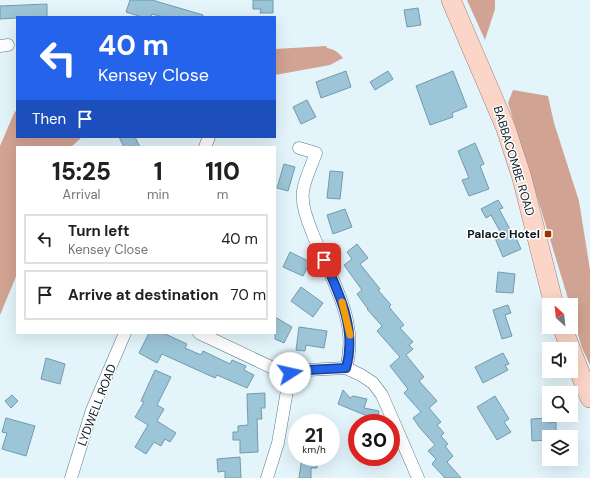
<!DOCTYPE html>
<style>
body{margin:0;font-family:"DM Sans",sans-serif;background:#f2f2f2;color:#202124;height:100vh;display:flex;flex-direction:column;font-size:15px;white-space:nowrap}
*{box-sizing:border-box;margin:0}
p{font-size:13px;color:#757577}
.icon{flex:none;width:22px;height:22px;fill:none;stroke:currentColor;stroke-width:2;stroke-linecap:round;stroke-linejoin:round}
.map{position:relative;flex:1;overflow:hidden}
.side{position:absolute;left:16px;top:146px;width:260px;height:188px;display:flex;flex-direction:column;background:#fff;border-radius:0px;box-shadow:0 4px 16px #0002}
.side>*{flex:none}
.hud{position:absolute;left:16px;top:16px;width:260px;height:122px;border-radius:0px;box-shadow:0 4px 16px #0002;background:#2563eb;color:#fff;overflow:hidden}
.needle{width:26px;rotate:333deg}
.buttons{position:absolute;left:542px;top:298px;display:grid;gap:8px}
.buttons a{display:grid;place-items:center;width:36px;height:36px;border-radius:0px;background:#fff;box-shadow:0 4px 16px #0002;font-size:20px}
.speed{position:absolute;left:288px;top:414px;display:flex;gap:8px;font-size:20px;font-weight:700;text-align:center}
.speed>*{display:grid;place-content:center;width:52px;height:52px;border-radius:50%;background:#fff;box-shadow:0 4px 16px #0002;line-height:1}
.speed small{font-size:10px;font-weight:400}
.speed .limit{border:6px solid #d22;background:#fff;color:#111}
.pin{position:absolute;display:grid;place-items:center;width:34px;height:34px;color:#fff;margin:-17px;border-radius:8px;box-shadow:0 2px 6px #0006}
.me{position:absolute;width:44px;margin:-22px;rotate:80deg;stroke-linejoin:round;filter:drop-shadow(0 0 3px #0008)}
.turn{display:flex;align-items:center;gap:14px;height:84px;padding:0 16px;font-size:18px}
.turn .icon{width:52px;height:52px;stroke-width:2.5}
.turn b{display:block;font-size:28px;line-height:34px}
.then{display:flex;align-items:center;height:38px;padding:0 16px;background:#0003;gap:8px;font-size:15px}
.eta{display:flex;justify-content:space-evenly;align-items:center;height:68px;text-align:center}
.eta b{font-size:24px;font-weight:800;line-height:28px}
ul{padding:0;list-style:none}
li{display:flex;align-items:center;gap:12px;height:50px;margin:0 8px 6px;padding:0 8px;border:2px solid #e0e0e0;border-radius:0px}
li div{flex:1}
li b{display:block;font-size:15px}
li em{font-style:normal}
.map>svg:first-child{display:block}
.forest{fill:#d1a393}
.building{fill:#9cc5d7;stroke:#739aab}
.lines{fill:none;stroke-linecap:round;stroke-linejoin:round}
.minor-casing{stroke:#557b8b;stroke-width:13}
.primary-casing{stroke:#a58174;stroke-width:20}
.minor{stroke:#fff;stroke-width:12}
.primary{stroke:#fbd5c7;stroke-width:19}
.route-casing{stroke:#184099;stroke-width:10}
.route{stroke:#2563eb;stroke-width:7}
.slow{stroke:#f59e0b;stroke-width:7}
.poi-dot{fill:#983400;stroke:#fefefe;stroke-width:1.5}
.labels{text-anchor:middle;stroke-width:3;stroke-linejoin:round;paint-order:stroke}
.street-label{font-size:12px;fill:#09181f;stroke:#fefefe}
.poi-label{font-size:12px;font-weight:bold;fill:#09181f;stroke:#fefefe;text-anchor:end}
</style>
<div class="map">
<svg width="590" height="478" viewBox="0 0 590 478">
<rect width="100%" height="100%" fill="#e4f4fb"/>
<!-- forest -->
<g class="forest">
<path d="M467 0H495V9L485 40Z"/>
<path d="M326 46 327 48C334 49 338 52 343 58L330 65 275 75V49Z"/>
<path d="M513 90 548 96 554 123 579 201 590 270V365L582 348 571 310V305H570L529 170 508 103Z"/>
<path d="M15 111 17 113V137H82L71 147H17V274L0 315V146Z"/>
</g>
<!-- building -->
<g class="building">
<path d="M130 0H152L203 15V17H163L152 14 151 17H142L126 12Z"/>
<path d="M253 0H273V13H260L261 9H253Z"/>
<path d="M47 4V17H17V18L0 19V6Z"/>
<path d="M418 8 421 25 407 27 404 10Z"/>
<path d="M346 71 351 87 321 98 316 82Z"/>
<path d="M388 71 393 79 375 90 370 82Z"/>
<path d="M453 71 467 107 452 113 453 117 430 125 416 86Z"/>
<path d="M307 100 316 117 301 124 293 107Z"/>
<path d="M119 137H135L140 147H124Z"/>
<path d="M475 143 484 164 480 166 489 189 469 196 462 180 469 178 458 151Z"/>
<path d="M284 164 295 167 288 191 277 188Z"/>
<path d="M330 171 343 172 340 199 327 198Z"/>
<path d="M498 200 503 208 499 209 511 231H513L521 249 503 257 495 238 502 235 491 215 486 218 481 209Z"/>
<path d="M345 209 352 227 333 234 327 215Z"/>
<path d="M357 244 368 258 360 264 380 289 378 290 391 305 389 307 404 325 400 328 413 342 409 345 413 349 406 355 424 377 419 381 437 401 429 408 441 422 437 425 444 433 441 436 448 444 445 446 453 456 447 462 461 478H445L432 464 436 459 428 451 435 445 420 428 413 418 421 412 404 393 408 389 390 366 400 357 377 331 382 326 367 309H368L357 294 362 290 344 265 352 259 347 252Z"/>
<path d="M290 252 310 262 303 276 283 267Z"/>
<path d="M498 272 515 274 513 293 496 292Z"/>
<path d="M301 287 323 303 313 317 291 301Z"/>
<path d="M508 305 511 313 505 315 512 336 502 339 493 310Z"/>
<path d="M275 317 292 327 284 343 275 339Z"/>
<path d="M299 327 327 331 324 348 306 345 305 351 296 350Z"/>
<path d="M149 333H163L187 344 185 348 201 355 203 351 230 364 232 360 246 366 244 370 254 375 247 388 217 375 215 378 162 354 157 363 139 353Z"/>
<path d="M503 353 509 364 505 365 508 370 483 383 475 367Z"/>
<path d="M46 358 65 364 60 384 41 379Z"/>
<path d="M155 370 171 377 157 405 164 409 157 421 176 433 170 442 165 439 161 446 154 442 146 454 135 447 148 425 135 417 144 402 141 401Z"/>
<path d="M343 390 350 398 353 396 367 399 364 408 379 411 377 420 338 404Z"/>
<path d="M265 393V408H261L262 419H257L258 452 240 453V440H233V432H238V426L248 425 247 394Z"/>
<path d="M12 395 18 401 11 408 5 401Z"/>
<path d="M495 396 509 419 504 422 511 432 497 440 477 407Z"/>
<path d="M6 418 35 426 26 456 2 449 7 433 2 432Z"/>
<path d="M548 418V423L556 422V437H549V440L532 441 531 419Z"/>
<path d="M240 457 241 478H225V471L218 472 217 459Z"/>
<path d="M302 457H318L317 468H311V478H299Z"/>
</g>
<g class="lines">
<!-- minor casing -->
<g class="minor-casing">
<g id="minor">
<path d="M0 46 8 45"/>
<path d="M205 147 209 137"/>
<path d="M299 148 316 153C312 165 305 178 303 191 301 204 307 220 312 232 329 276 360 320 346 368"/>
<path d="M199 333 273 368 290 373 307 370 346 368 361 375 373 383 382 395 418 478"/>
<path d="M71 478 92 410 125 333"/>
<path d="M267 478 278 443 290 373"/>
</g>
</g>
<!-- primary casing -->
<g class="primary-casing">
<g id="primary">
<path d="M451 0 505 126 522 178 554 305"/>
<path d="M562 327 571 349"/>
<path d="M571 350 590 398"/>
</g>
</g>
<!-- minor -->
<use href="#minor" class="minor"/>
<!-- primary -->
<use href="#primary" class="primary"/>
</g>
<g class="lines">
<!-- route casing -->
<g class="route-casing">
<path id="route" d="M290 373 307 370 346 368C357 330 340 295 324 260"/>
</g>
<!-- route -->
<use href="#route" class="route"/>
<!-- slow -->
<path class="slow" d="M342 302 350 335"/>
</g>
<!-- markers -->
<rect class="poi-dot" x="544" y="230" width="8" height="8" rx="2"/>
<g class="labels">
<!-- street labels -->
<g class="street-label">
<text transform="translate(514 161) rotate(73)" y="4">BABBACOMBE ROAD</text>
<text transform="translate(97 405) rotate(-69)" y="4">LYDWELL ROAD</text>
</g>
<!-- poi labels -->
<g class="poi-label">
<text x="540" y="238">Palace Hotel</text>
</g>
</g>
</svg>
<div class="buttons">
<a><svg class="needle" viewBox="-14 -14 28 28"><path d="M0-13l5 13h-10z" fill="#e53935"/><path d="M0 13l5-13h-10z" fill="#757577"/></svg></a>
<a><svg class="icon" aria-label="sound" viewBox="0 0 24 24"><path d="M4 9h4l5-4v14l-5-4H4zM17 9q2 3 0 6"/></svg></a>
<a><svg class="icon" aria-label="search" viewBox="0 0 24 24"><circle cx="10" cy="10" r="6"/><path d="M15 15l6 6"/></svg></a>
<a><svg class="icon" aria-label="layers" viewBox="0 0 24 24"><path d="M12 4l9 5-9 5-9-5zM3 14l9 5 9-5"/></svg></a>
</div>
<div class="speed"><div>21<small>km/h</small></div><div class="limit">30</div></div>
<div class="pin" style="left:324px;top:260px;background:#d93025"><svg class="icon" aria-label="arrive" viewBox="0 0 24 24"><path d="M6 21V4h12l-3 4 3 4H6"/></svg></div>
<svg class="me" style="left:290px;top:373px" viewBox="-20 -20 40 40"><circle r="19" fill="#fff"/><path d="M0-13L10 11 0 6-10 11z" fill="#2563eb"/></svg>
<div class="hud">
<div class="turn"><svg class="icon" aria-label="left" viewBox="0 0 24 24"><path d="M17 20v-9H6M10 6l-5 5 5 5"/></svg><div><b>40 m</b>Kensey Close</div></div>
<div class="then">Then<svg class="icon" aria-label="arrive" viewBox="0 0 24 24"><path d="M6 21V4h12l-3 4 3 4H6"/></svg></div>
</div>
<section class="side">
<div class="eta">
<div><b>15:25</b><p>Arrival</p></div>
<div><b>1</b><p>min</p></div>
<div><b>110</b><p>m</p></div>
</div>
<ul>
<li><svg class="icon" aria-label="left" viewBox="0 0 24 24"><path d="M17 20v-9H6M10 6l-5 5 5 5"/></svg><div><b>Turn left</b><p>Kensey Close</p></div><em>40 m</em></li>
<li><svg class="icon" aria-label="arrive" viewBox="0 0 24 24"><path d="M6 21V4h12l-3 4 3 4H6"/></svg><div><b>Arrive at destination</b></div><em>70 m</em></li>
</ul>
</section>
</div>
